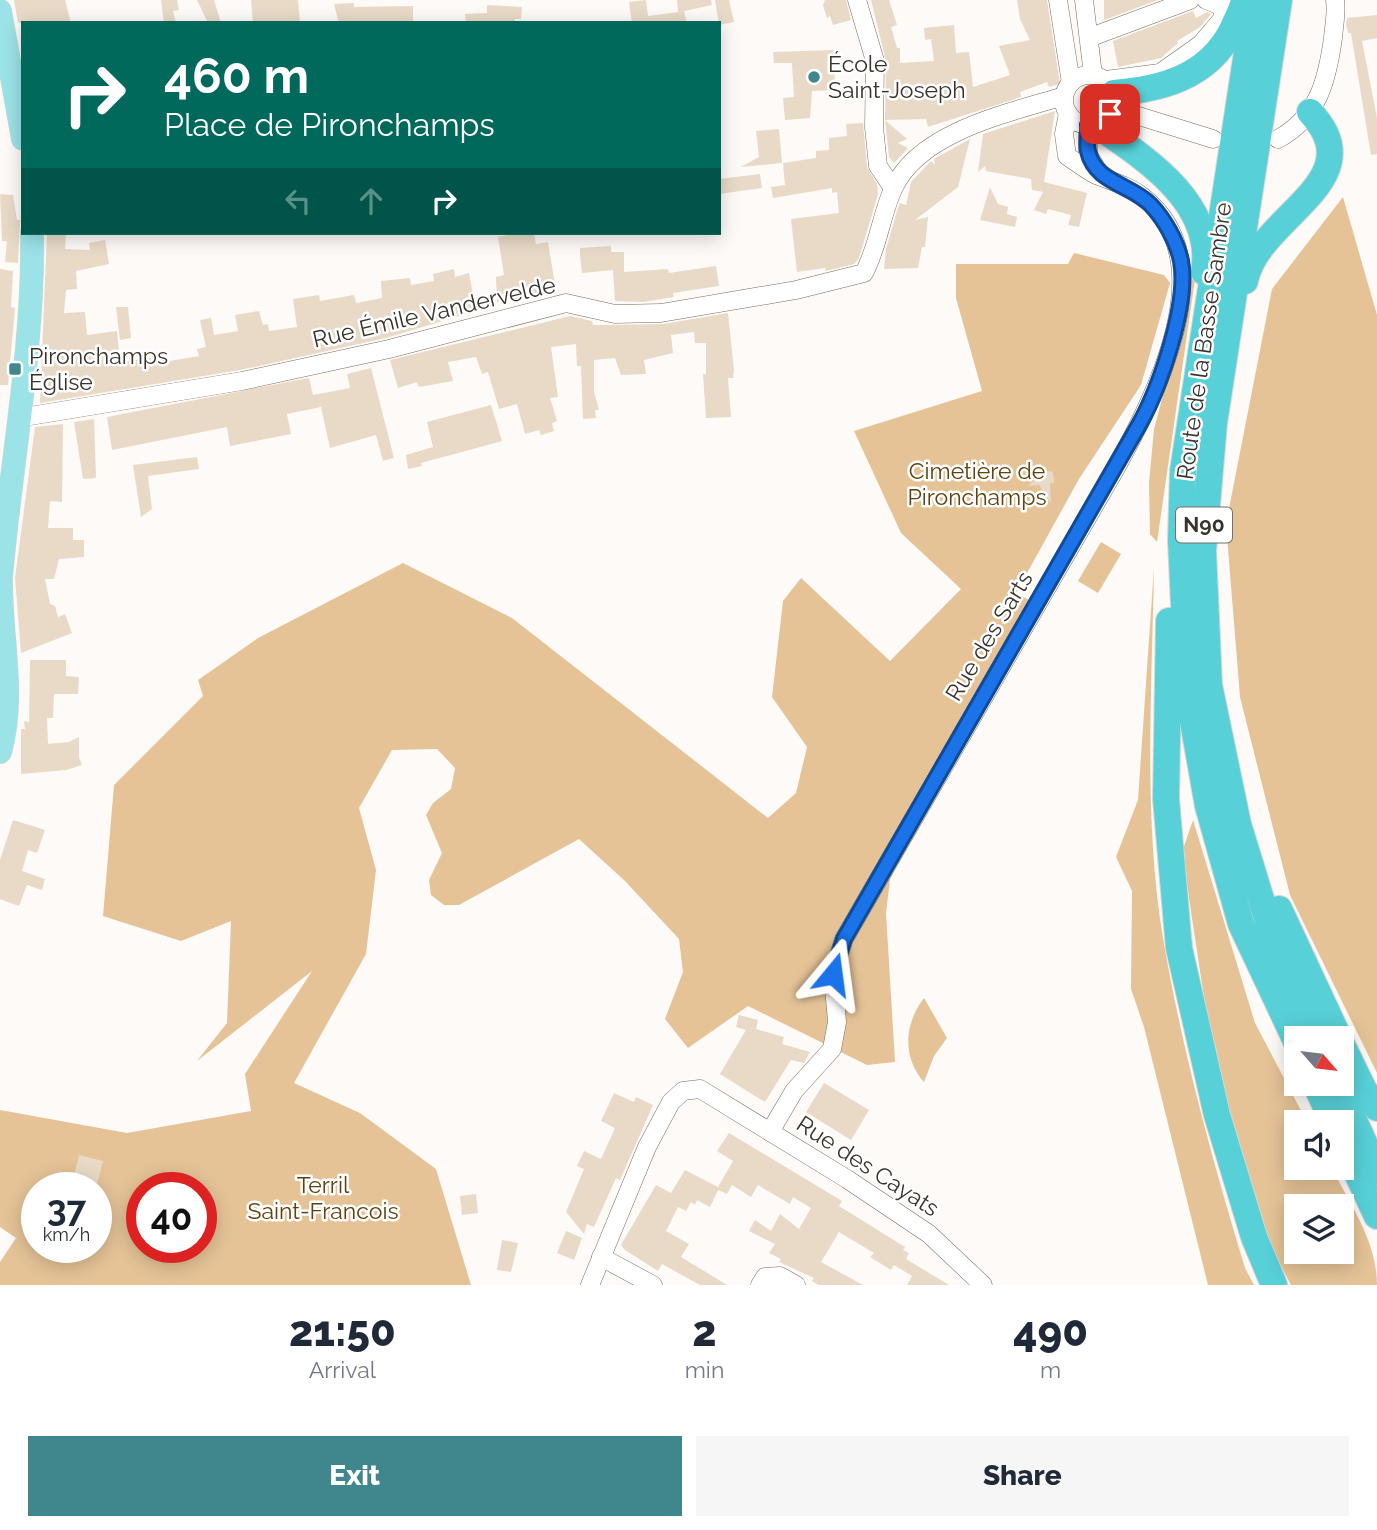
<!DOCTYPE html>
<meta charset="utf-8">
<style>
body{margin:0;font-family:Raleway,sans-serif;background:#f6f6f7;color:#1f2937;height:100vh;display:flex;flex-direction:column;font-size:26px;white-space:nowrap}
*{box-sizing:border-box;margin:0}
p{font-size:23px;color:#747a83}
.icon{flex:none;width:38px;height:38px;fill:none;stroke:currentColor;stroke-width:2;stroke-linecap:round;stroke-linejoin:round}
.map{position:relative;height:1285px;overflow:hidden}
.sheet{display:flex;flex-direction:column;background:#fff;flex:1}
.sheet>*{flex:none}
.hud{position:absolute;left:21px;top:21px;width:700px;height:214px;border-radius:0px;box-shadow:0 4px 18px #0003;background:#00695c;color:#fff;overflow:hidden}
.needle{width:46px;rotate:118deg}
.fabs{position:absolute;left:1284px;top:1026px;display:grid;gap:14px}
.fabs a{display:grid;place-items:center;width:70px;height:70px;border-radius:0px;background:#fff;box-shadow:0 4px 18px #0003;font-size:35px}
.speed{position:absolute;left:21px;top:1172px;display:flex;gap:14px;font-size:35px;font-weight:700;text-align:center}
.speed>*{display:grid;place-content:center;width:91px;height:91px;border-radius:50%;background:#fff;box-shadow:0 4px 18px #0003;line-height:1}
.speed small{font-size:18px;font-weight:400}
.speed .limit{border:10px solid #d22;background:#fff;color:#111}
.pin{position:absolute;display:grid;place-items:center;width:60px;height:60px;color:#fff;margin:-30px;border-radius:14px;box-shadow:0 4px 10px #0006}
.me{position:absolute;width:77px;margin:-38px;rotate:16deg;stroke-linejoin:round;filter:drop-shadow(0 0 5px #0008)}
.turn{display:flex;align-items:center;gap:24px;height:147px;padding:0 28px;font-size:32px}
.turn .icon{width:91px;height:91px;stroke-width:2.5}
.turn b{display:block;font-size:49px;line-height:60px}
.lanes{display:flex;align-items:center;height:66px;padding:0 28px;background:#0003;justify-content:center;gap:35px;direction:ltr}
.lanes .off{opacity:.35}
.eta{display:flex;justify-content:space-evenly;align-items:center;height:119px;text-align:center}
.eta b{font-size:42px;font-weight:800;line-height:49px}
.primary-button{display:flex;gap:14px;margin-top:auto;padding:14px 28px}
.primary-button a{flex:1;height:80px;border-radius:0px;background:#3f878c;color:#fff;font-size:28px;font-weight:800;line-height:80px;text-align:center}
.primary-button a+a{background:#f6f6f7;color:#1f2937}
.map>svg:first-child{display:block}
.green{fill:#e5c397;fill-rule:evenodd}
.building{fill:#e8dac7}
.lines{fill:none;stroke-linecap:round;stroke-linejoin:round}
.minor-casing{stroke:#796c5c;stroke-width:19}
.major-casing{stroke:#d7d6d5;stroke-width:24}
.highway-casing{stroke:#d7d6d5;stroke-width:28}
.minor{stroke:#fff;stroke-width:18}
.major{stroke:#9be3e7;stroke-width:23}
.highway{stroke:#58d0d7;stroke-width:26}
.route-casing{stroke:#114b97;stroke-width:18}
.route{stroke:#1a73e8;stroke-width:12}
.poi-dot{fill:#3f878c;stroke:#fff;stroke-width:2.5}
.labels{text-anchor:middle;stroke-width:5;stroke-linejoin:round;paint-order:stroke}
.shield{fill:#fff;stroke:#74706b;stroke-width:2}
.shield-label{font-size:21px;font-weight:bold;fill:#38332b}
.poi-label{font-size:23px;fill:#38332b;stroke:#fff;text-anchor:start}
.street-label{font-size:23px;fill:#38332b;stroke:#fff}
.park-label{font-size:23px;fill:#61420e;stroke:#fff}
</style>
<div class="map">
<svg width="1377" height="1285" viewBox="0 0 1377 1285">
<rect width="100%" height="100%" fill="#fdfaf7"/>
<!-- green -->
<g class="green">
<path d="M1343 197 1377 315V1073L1290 895 1240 697 1226 524 1272 289Z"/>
<path d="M1074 253 1164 275 1170 283 1141 385 1079 479 1016 593 1029 600 895 838 886 913 895 1062 867 1065 748 1006 688 1048 665 1019 683 972 679 939 625 881 579 839 459 905H444L431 895 429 880 442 853 426 815 433 803 451 789 455 768 437 749 392 750 359 808 376 870 366 954 294 1083 360 1113 436 1169 471 1285H0V1262L16 1238 0 1227V1110L127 1133 251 1111 245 1074 312 971 197 1061 227 1023 231 921 181 941 103 916 114 785 203 696 198 680 258 638 403 563 512 618 768 818 796 793 807 747 772 697 783 601 801 578 890 661 961 589 901 533 854 431 982 391 956 298V264H1068ZM37 1188H96V1248H37ZM142 1188H201V1248H142Z"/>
<path d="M1188 261 1196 272 1157 542 1150 534 1149 483 1154 429 1171 365Z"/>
<path d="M1101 542 1121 554 1098 593 1078 581Z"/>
<path d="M1154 567C1152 688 1143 818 1163 938 1182 1050 1212 1159 1245 1268L1254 1285H1208L1144 1027 1131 989 1132 891 1116 857 1138 800Z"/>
<path d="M1193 820 1255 1023 1307 1122H1297V1167H1331C1351 1205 1377 1242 1377 1285H1291L1268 1242 1215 1070 1182 852ZM1297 1206H1342V1251H1297Z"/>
<path d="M924 998 947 1038 934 1056 924 1082C902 1057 904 1024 924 998Z"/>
</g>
<!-- building -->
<g class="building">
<path d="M14 0H65L71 23H18Z"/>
<path d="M161 0H177L179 10 173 11 176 23H164Z"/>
<path d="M197 0H214L221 23H208Z"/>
<path d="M251 0H298L300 23H253Z"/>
<path d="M646 0 648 16 678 12 677 0H711L712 5 684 11 687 23H632L629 2Z"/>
<path d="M715 0H729L734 22 719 25Z"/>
<path d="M825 0H846L851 20 833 25 830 16 827 18 823 5Z"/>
<path d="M871 0H889L897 25 891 27 897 48H900V63L934 61 931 39 925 40 924 28 954 25 956 53 969 52 973 87 1010 75 999 46 1030 40 1020 19 1017 0H1047L1060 84 1049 87 1047 82 1020 92 1021 97 928 127 926 119 885 120 886 61Z"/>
<path d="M1104 0H1158L1104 20Z"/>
<path d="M354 3V7L413 6V23H339L334 4Z"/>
<path d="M487 5 522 7 521 19H515V23H466L465 14 487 13Z"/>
<path d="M1193 11 1196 18 1207 12 1211 14 1200 27 1177 41 1178 43 1161 58 1118 67 1113 41Z"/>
<path d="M1377 15V38L1362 41 1377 118V154L1371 155 1351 33H1348L1346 24 1347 18Z"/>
<path d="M834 50 835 90 812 91 810 118 785 120 783 98 794 97 792 63H774L773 52Z"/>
<path d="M1055 111 1044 182 1087 193 1079 227 1068 225 1071 215 1048 209 1046 214 1034 210 1043 192 1032 190 1031 179 986 171 985 166 978 172 983 134Z"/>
<path d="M885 120 907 139 898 143 908 148 894 163 889 157Z"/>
<path d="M863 123 867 167 877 184 878 194 859 258 854 264 826 271 825 268 797 272 791 219 839 213 837 192 832 193V188L773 198 771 187 785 185 783 163 816 158V151L829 150V138L847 136 846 124Z"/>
<path d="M779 129 782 163 741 167 759 157 756 131Z"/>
<path d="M970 139 958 187 915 220 928 217 925 247H922L918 268 884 269 886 249 897 211 900 203 906 205 911 182 931 161 935 165 934 159Z"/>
<path d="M760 174 762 188 719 194V179Z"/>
<path d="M990 187 998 204 1008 207 1007 214 1017 217 1015 227 980 220Z"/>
<path d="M0 194 13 195 17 220H20L18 263 5 262 7 241H2Z"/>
<path d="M47 233H66L65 249 90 250 89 243 105 240 109 264 76 271 77 289 66 290 64 313 85 312 87 335 117 331 120 362 151 358 152 364 199 356 197 349 206 347 200 320 211 318 214 335 238 331 235 315 259 311 263 325 268 324 269 331 297 327 293 299 319 295 320 301 354 295 356 303 382 298 381 281 410 278 411 285 434 281 433 274 454 269 455 277 469 273 476 311 386 338 240 370 40 403Z"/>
<path d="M519 233H534L536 244 548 242 555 285 543 287 544 293 497 302 496 277 504 275 498 237Z"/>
<path d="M611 246V252H624V272L668 269 669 273 716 266 719 286 673 293 674 297 644 302 615 301 613 270 582 273 580 255V248Z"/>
<path d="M0 269 13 271 11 307 15 308 8 385H0Z"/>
<path d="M116 307H128L131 338 120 340Z"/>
<path d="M728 313 734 371 733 378H728L731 417 706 418 703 374H706V343H695L694 332 671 335 673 353 644 360 646 374 621 375 615 358 594 360V392L599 410H595L596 418 583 419 581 366H577L576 344 551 347 558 397 550 398 557 421 552 423 554 431 541 435 539 430 525 434 517 404 499 409 488 372 482 374 476 357 448 362 453 381 419 387 417 382 398 388 390 360 570 316 592 321 593 325H615L663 324Z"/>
<path d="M371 368 394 458 383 461 376 435 330 448 321 407 287 414 291 434 230 446 227 427 112 450 107 417 309 378 313 395 350 388 347 374Z"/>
<path d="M491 405 502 441 421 463 422 466 408 469 406 455 433 447 427 422Z"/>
<path d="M94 419 96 478 83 479 74 422Z"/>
<path d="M63 424 62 502 50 501 48 528H73V540H84V557L59 559 54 579H45L50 604 55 606 58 617 65 614 72 633 21 653 15 578 35 427Z"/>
<path d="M197 457 199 469 148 476 152 509 141 517 133 465Z"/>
<path d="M1048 471 1053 472 1054 483H1050L1051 503 1039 485 1027 486Z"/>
<path d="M30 660H66V676L79 677 78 694H54L53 718H47L48 744 69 742 79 737V758L82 765 66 770 21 774V729H25L24 721 29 722Z"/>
<path d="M13 820 45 830 37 853 28 850 22 871 45 879 42 890 27 885 19 906 0 899V860Z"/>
<path d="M739 1015 758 1020 756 1029 784 1037 782 1044 810 1052 804 1063 791 1060 765 1102 720 1074 746 1030 736 1027Z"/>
<path d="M824 1083 869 1110 851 1140 806 1112Z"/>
<path d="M614 1093 634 1102 636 1097 653 1105 620 1180 616 1178 594 1227 587 1224 584 1234 566 1212 584 1169 577 1166 584 1151 601 1159 615 1128 601 1121Z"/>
<path d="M729 1133 842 1201 839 1206 905 1247 903 1250 909 1253 906 1259 949 1285H907L912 1276 894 1265 891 1270 870 1257 874 1253 839 1232 821 1262 863 1285H819L812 1281 814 1278 779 1262 781 1259 769 1253 775 1244 749 1231 755 1220 771 1231 780 1214 799 1229 811 1208 793 1197 790 1204 758 1185 751 1197 732 1185 727 1194 718 1190 710 1207 697 1200 695 1205 691 1202 686 1211 678 1207 666 1231 689 1244 681 1257 727 1285H700L662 1264 658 1271 625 1250 621 1245 656 1185 671 1193 685 1170 718 1187 733 1161 717 1151Z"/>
<path d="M79 1155 103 1161 96 1188H71Z"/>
<path d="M476 1194 478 1213 462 1215 460 1196Z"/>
<path d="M566 1231 582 1238 574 1260 557 1253Z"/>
<path d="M502 1240 518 1243 511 1272 497 1270Z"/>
</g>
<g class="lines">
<!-- minor casing -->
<g class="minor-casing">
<g id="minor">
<path d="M857 0 875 61 874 127 878 166 893 188"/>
<path d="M1058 0 1071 83"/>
<path d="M1084 0 1093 75"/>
<path d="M1206 0 1224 7"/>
<path d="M1091 37 1190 0"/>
<circle cx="1089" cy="100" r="25"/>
<path d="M1106 80 1160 73 1201 44 1222 19 1225 0"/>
<path d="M1113 108 1213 139"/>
<path d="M1088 125V154L1101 176"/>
<path d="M1278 139C1318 117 1327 81 1333 38 1334 25 1337 13 1335 0"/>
<path d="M18 418 242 381 389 349 566 303 615 314 661 313 796 290 864 273C879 245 881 214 894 187 921 131 1009 113 1064 96"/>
<path d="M770 1132 794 1091 832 1049 837 1022 833 974 844 939 1116 468C1154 398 1226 262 1143 197 1128 185 1110 181 1094 174 1085 169 1076 162 1067 156L1064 134 1068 113"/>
<path d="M601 1257 653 1285"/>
<path d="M590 1285 647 1147 671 1102 683 1091 700 1089 847 1179 929 1234 983 1285"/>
<path d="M760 1285 765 1277 780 1276 796 1285"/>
</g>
</g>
<!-- major casing -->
<g class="major-casing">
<g id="major">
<path d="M0 11 23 139"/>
<path d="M0 752C16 695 0 635 1 577 11 462 34 348 32 233"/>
</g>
</g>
<!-- highway casing -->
<g class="highway-casing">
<g id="highway">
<path d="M1255 0 1183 471 1181 540 1188 693 1208 806 1241 924 1297 1043"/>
<path d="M1279 0 1214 423 1203 551 1209 685 1238 824 1280 961 1316 1038"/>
<path d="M1114 93C1162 89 1208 77 1232 30 1236 20 1242 11 1244 0"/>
<path d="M1095 124C1143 157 1216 202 1204 272"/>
<path d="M1245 281C1257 216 1376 182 1310 112"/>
<path d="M1169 621 1166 799 1179 948 1217 1115 1254 1237 1274 1285"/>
<path d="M1279 909 1339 1038"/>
<path d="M1342 1045 1364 1090 1377 1108"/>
<path d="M1315 1083 1333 1122"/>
<path d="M1337 1083 1377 1171"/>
<path d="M1342 1141 1377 1216"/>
</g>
</g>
<!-- minor -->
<use href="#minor" class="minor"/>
<!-- major -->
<use href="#major" class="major"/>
<!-- highway -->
<use href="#highway" class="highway"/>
</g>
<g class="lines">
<!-- route casing -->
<g class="route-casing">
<path id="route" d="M833 974 844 939 1139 425C1160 387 1189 304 1181 261 1177 241 1164 219 1151 205 1131 184 1095 183 1088 151 1086 143 1089 133 1088 125L1103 120 1110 114"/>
</g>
<!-- route -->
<use href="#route" class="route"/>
</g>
<!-- markers -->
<g class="poi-dot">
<circle cx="814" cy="77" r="7"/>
<rect x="8" y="362" width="14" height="14" rx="3.5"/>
</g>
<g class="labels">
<!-- shield labels -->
<rect class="shield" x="1176" y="507.5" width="56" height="35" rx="5"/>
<g class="shield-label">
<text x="1204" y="532">N90</text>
</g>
<!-- poi labels -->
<g class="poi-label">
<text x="828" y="72">École<tspan x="828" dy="26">Saint-Joseph</tspan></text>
<text x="29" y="364">Pironchamps<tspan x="29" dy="26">Église</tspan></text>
</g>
<!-- street labels -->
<g class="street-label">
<text transform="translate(434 312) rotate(-13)" y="8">Rue Émile Vandervelde</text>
<text transform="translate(1204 341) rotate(-82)" y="8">Route de la Basse Sambre</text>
<text transform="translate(989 636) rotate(-59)" y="8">Rue des Sarts</text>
<text transform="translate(868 1166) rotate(33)" y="8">Rue des Cayats</text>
</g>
<!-- park labels -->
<g class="park-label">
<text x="977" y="479">Cimetière de<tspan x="977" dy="26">Pironchamps</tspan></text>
<text x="323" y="1193">Terril<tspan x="323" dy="26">Saint-Francois</tspan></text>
</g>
</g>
</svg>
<div class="fabs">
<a><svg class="needle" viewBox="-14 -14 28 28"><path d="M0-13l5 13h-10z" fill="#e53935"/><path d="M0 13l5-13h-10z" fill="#747a83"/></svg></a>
<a><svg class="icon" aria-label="sound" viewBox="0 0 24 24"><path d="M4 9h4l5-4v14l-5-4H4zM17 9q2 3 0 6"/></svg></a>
<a><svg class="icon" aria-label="layers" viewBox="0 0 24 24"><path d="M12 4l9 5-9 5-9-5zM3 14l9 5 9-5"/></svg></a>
</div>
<div class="speed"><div>37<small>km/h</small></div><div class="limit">40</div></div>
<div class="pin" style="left:1110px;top:114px;background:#d93025"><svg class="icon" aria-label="arrive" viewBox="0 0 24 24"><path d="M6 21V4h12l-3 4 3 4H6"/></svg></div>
<svg class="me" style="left:833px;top:974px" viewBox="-20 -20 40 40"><path d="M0-17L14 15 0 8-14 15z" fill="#1a73e8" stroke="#fff" stroke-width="4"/></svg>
<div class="hud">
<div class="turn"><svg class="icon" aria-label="right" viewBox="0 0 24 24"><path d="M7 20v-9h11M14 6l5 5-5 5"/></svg><div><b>460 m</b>Place de Pironchamps</div></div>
<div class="lanes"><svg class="icon off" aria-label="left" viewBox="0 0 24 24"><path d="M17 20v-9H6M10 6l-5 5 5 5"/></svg><svg class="icon off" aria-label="ahead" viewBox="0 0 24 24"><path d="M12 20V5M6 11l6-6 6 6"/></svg><svg class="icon" aria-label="right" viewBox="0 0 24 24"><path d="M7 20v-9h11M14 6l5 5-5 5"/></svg></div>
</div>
</div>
<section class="sheet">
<div class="eta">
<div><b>21:50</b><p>Arrival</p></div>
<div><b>2</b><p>min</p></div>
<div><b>490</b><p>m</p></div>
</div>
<div class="primary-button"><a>Exit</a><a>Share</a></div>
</section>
